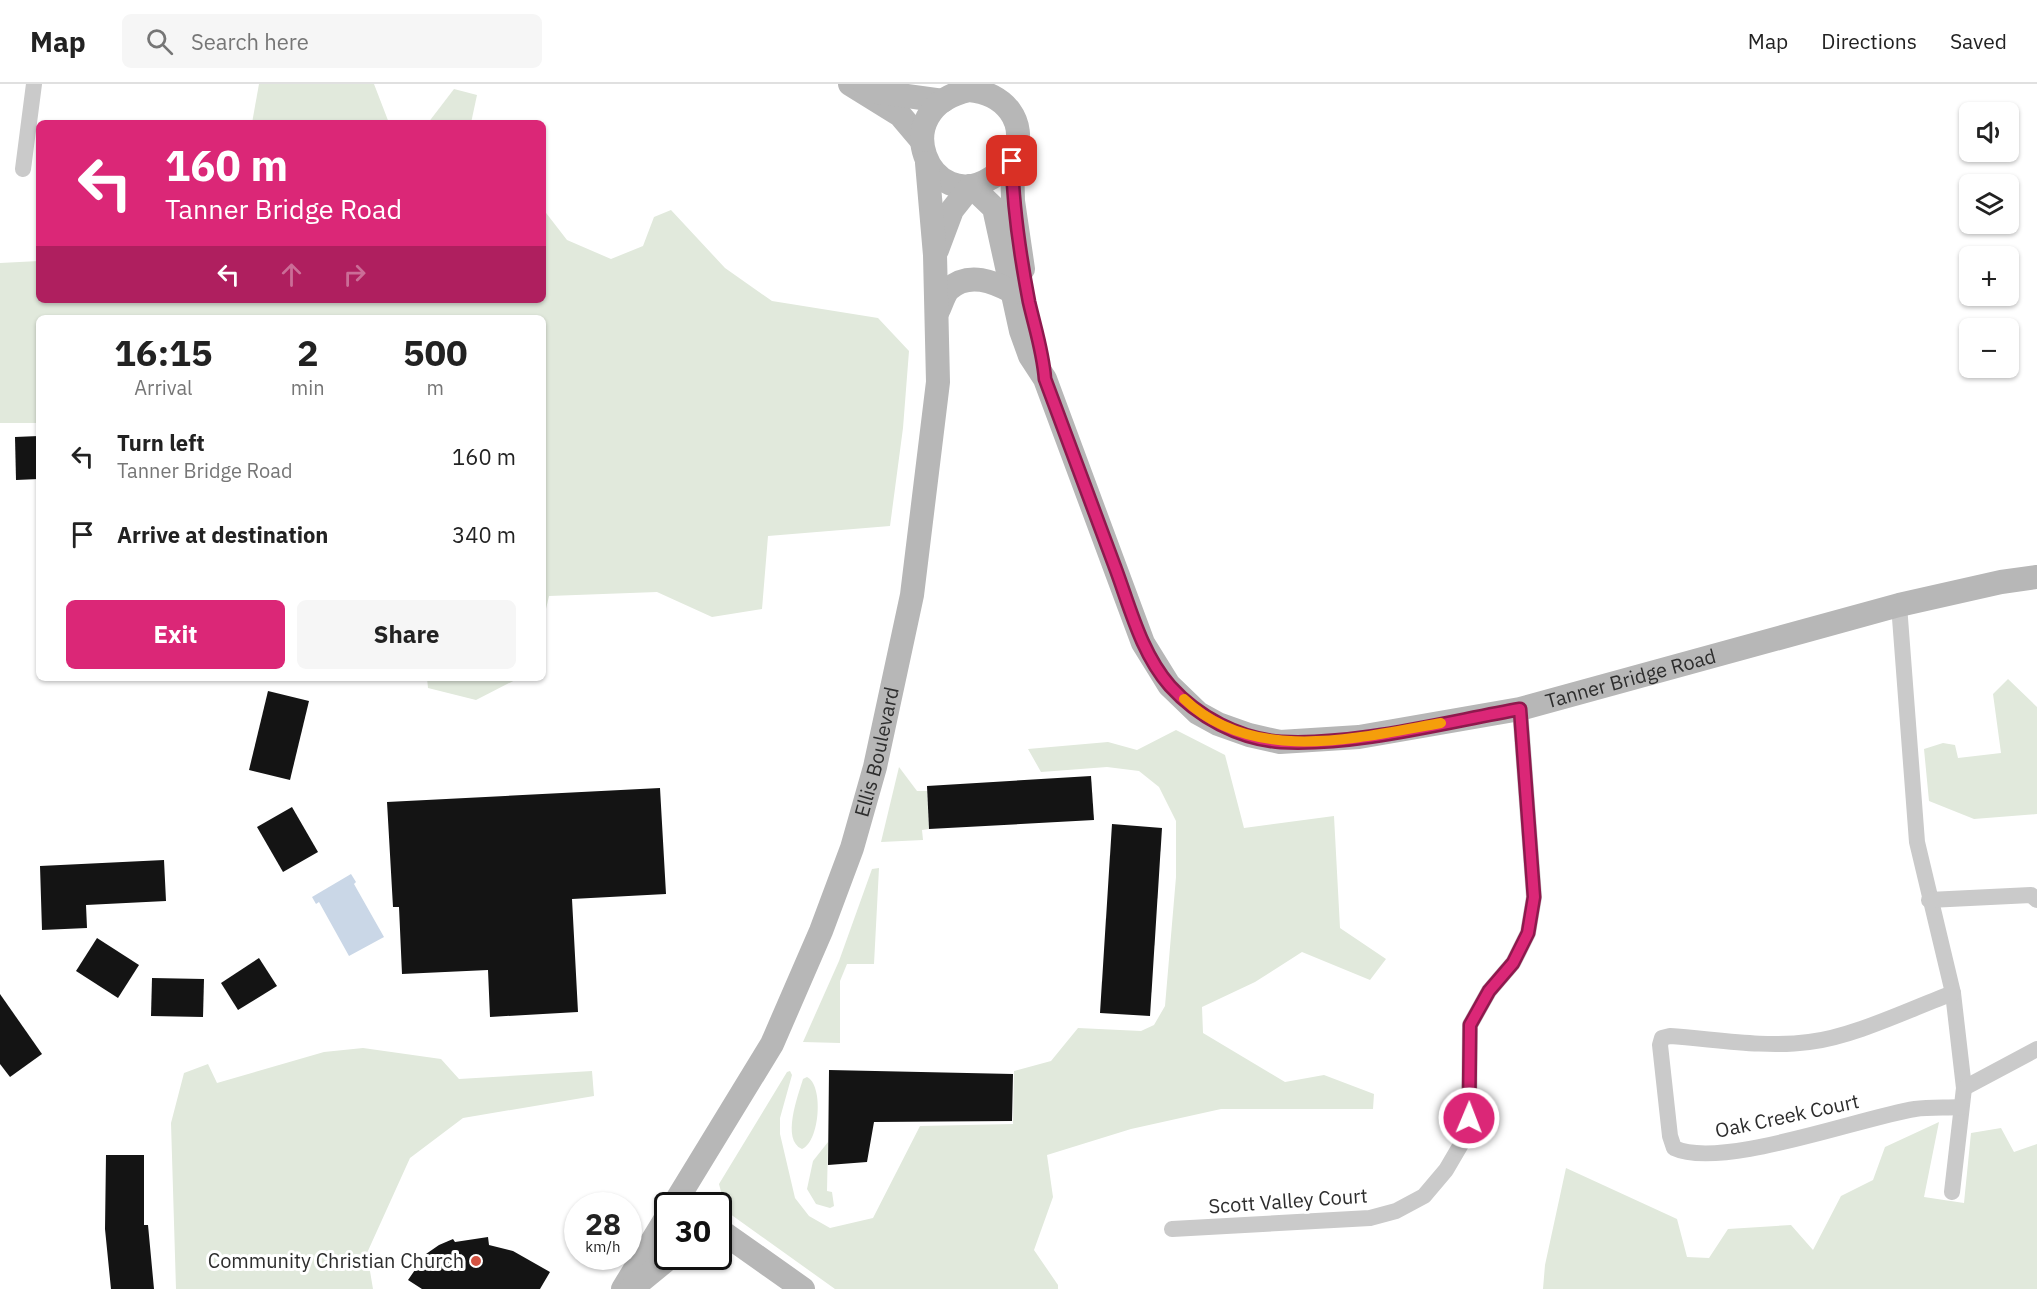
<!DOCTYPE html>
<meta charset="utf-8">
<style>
body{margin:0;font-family:"IBM Plex Sans",sans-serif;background:#f6f6f6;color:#222;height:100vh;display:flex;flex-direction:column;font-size:22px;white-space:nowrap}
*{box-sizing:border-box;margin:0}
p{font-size:20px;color:#767676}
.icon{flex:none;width:33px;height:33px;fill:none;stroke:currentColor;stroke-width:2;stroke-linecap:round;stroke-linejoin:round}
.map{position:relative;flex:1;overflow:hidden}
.details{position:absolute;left:36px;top:231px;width:510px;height:366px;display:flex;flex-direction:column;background:#fff;border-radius:9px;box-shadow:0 2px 4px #0004}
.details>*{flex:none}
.top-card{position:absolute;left:36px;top:36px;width:510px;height:183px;border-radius:9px;box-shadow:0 2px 4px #0004;background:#db2777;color:#fff;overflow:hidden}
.fabs{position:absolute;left:1959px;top:18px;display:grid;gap:12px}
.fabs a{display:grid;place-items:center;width:60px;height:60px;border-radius:9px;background:#fff;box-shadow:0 2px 4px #0004;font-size:30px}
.speed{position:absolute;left:564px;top:1108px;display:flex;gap:12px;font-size:30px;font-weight:700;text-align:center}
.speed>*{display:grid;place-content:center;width:78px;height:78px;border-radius:50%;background:#fff;box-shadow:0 2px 4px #0004;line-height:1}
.speed small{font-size:15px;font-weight:400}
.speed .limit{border:3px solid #111;border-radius:9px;background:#fff;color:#111}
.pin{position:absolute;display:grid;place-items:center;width:51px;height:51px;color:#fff;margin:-26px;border-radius:12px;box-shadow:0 3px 9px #0006}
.me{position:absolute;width:66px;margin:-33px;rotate:1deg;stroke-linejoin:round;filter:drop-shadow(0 0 4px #0008)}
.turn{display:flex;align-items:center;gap:21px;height:126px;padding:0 30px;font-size:27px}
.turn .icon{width:78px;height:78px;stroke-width:2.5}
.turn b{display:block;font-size:42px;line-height:51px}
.lanes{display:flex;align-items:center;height:57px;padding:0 30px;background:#0003;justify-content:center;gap:30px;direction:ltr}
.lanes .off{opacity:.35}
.eta{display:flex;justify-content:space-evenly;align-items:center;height:102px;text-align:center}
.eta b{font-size:36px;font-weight:700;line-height:42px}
.cta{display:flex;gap:12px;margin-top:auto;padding:12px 30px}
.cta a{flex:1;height:69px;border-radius:9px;background:#db2777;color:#fff;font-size:24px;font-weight:700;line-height:69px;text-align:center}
.cta a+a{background:#f6f6f6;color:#222}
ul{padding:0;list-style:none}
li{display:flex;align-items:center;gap:18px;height:78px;padding:0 30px}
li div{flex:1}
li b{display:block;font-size:22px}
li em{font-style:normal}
header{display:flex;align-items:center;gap:36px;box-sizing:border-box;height:84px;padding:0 30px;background:#fff;border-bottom:2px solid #e0e0e0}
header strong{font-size:28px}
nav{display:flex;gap:33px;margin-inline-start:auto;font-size:21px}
.search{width:420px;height:54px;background:#f6f6f6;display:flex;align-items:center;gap:15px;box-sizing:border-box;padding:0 21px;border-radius:9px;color:#767676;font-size:22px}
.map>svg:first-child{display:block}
.green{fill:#e1e9dc}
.water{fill:#cad7e7}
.building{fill:#141414}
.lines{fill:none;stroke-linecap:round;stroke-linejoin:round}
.street{stroke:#cacaca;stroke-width:16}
.secondary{stroke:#b7b7b7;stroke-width:24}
.route-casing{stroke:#8e194d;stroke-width:15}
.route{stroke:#db2777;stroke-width:10}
.slow{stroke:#f59e0b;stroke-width:10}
.poi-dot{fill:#d35241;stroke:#fff;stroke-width:2}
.labels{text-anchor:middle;stroke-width:6;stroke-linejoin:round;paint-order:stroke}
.street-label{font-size:20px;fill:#2d2d2d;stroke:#fff}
.poi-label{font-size:20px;fill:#2d2d2d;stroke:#fff;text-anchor:end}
</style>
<header>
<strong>Map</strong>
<div class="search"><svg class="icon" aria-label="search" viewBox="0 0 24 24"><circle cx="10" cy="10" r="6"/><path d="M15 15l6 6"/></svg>Search here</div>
<nav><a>Map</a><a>Directions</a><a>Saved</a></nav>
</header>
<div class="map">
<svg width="2037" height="1205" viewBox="0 0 2037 1205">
<rect width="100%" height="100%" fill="#fff"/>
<!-- green -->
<g class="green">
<path d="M259 0H374L389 39H252Z"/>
<path d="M454 5 477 11 471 39H428Z"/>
<path d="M543 125 567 156 611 175 643 162 654 133 671 126 725 184 772 217 878 234 909 267 903 344 890 442 768 452 762 525 712 533 657 508 549 512 543 538V234H39V339H0V179L39 177V216H543Z"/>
<path d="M427 594H519L476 616 428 604Z"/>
<path d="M2008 595 2037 623V730L1974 735 1929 717 1924 665 1943 659 1955 661 1958 674 2001 669 1993 610Z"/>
<path d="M1176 646 1225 671 1244 744 1334 732 1340 844 1386 875 1370 896 1302 868 1255 898 1202 923 1203 949 1285 998 1324 991 1374 1010 1373 1025H1221L1131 1045 1047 1071 1053 1113 1034 1166 1058 1201V1205H835L726 1127 719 1100 787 988 790 987 792 991 780 1034V1050L795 1114 809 1132 830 1144 873 1134 920 1042 1013 1040 1014 987 1051 977 1078 944 1141 947 1154 941 1165 922 1176 793V737L1159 703 1139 687 1107 683 1041 688 1028 665 1108 658 1137 666Z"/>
<path d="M899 683 917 707H927L929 745 922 746 923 756 881 758Z"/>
<path d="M879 784 874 880H847L840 897V959L803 958 839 877 872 785Z"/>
<path d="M363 964 441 975 459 995 592 987 594 1012 463 1034 410 1074 367 1169 373 1205H176L171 1039 184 989 208 980 217 999 324 968Z"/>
<path d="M807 993C824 1001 820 1058 802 1065 781 1056 798 1012 803 995Z"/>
<path d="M1939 1038 1924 1113 1964 1119 1971 1049 2001 1044 2014 1068 2037 1060V1205H1543L1545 1181 1566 1084 1677 1135 1687 1173 1709 1174 1728 1145 1791 1141 1813 1166 1841 1112 1873 1096 1885 1063Z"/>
<path d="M828 1058 827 1107 832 1108 834 1122 830 1124 816 1120 807 1105 813 1077Z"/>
</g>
<!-- water -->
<path class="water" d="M351 790 356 798 354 800 384 853 349 872 319 818 316 820 312 813Z"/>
<!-- building -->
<g class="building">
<path d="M39 352V395L16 396 15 353Z"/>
<path d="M268 607 309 617 290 696 249 686Z"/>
<path d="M1091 692 1094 736 929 745 927 702Z"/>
<path d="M660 704 666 810 572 815 578 928 490 933 488 886 402 890 399 823H393L387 718Z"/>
<path d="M292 723 318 768 283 788 257 743Z"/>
<path d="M1112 740 1162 744 1150 932 1100 929Z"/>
<path d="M164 776 166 817 86 821 87 844 42 846 40 782Z"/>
<path d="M97 854 139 881 118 914 76 887Z"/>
<path d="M259 874 277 902 238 926 221 899Z"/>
<path d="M152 894 204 895 203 933 151 932Z"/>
<path d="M0 910 42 970 10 993 0 980Z"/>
<path d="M829 986 1013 990 1012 1037 874 1038 867 1078 828 1081Z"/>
<path d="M106 1071H144V1141H148L154 1205H111L105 1145Z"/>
<path d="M488 1153 489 1161 513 1167 550 1188 540 1205H422L408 1196 426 1170 439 1161 453 1155 455 1158Z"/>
</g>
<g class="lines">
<!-- street -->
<g class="street">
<path d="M23 85 34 0"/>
<path d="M1899 521 1917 758 1953 909 1964 1004 1952 1108"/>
<path d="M1929 816 2031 811 2037 816"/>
<path d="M1953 909C1910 925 1853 953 1809 958 1764 964 1715 955 1670 952L1662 954 1660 961 1670 1052 1674 1064C1721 1086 1859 1034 1915 1025 1930 1023 1946 1024 1961 1023"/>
<path d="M1964 1004 2037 965"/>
<path d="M1172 1145 1370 1134 1396 1127 1424 1112 1446 1086 1463 1057 1469 1034 1470 941 1489 907 1513 879 1528 849 1534 813 1520 625"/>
</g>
<!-- secondary -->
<g class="secondary">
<path d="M850 0 900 31 922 57"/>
<path d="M865 6 943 17"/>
<path d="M969 6C1004 9 1028 37 1014 72 1009 83 1001 89 991 94 931 133 883 25 969 6Z"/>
<path d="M1012 77 1013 117 1023 185"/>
<path id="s1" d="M971 102 994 124 1021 247 1030 272 1045 295 1143 559 1169 601 1198 629 1218 640 1249 651 1280 658 1359 653 1520 625 1899 521 2001 498 2037 493"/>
<path d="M937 166 952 126 971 102"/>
<path d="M938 227C941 221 944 210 949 205 969 187 994 198 1013 208"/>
<path id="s2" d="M673 1122 772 960 821 847 852 764 875 683 912 511 938 298 935 171 927 79"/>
<path d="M718 1145 803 1205"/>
<path d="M623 1205 668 1131"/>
<path d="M631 1205 670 1173"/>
</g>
</g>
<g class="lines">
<!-- route casing -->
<g class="route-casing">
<path id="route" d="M1012 77C1013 125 1020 171 1029 218 1035 244 1043 268 1045 295 1068 357 1091 420 1115 483 1130 523 1141 569 1170 602 1198 633 1239 655 1281 658 1356 662 1446 638 1520 625L1534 813 1528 849 1513 879 1489 907 1470 941 1469 1034"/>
</g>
<!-- route -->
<use href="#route" class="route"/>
<!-- slow -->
<path class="slow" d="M1184 615C1253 681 1357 654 1441 639"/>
</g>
<!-- markers -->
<circle class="poi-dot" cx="476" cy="1177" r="6"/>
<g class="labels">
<!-- street labels -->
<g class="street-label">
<text dy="7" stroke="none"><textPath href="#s1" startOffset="1028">Tanner Bridge Road</textPath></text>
<text dy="7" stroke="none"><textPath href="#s2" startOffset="501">Ellis Boulevard</textPath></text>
<text transform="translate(1787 1032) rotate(-12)" y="7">Oak Creek Court</text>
<text transform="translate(1288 1117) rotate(-4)" y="7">Scott Valley Court</text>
</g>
<!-- poi labels -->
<g class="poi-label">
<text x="464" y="1184">Community Christian Church</text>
</g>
</g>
</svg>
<div class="fabs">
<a><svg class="icon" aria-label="sound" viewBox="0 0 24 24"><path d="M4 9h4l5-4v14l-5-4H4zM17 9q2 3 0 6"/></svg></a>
<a><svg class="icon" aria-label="layers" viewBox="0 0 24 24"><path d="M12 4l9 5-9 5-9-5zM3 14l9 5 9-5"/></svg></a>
<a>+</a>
<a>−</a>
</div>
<div class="speed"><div>28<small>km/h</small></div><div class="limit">30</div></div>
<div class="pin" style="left:1012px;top:77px;background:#d93025"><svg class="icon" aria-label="arrive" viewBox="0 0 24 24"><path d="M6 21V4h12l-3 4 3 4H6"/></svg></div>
<svg class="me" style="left:1469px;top:1034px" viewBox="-20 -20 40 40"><circle r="17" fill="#db2777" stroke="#fff" stroke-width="3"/><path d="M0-11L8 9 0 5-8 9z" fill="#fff"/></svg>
<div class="top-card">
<div class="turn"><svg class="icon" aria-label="left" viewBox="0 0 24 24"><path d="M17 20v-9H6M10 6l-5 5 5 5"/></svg><div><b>160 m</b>Tanner Bridge Road</div></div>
<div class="lanes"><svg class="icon" aria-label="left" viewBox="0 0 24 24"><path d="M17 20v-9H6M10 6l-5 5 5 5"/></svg><svg class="icon off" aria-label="ahead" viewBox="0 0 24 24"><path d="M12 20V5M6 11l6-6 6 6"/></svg><svg class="icon off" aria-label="right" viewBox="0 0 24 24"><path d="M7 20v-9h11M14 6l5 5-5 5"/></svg></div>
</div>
<section class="details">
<div class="eta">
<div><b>16:15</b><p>Arrival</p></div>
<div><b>2</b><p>min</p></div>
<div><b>500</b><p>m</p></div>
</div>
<ul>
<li><svg class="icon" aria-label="left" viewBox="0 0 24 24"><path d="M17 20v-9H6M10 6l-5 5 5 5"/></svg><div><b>Turn left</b><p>Tanner Bridge Road</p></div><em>160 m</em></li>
<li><svg class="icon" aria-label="arrive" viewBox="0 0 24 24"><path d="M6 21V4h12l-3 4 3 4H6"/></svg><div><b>Arrive at destination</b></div><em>340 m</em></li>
</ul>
<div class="cta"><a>Exit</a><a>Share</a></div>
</section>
</div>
